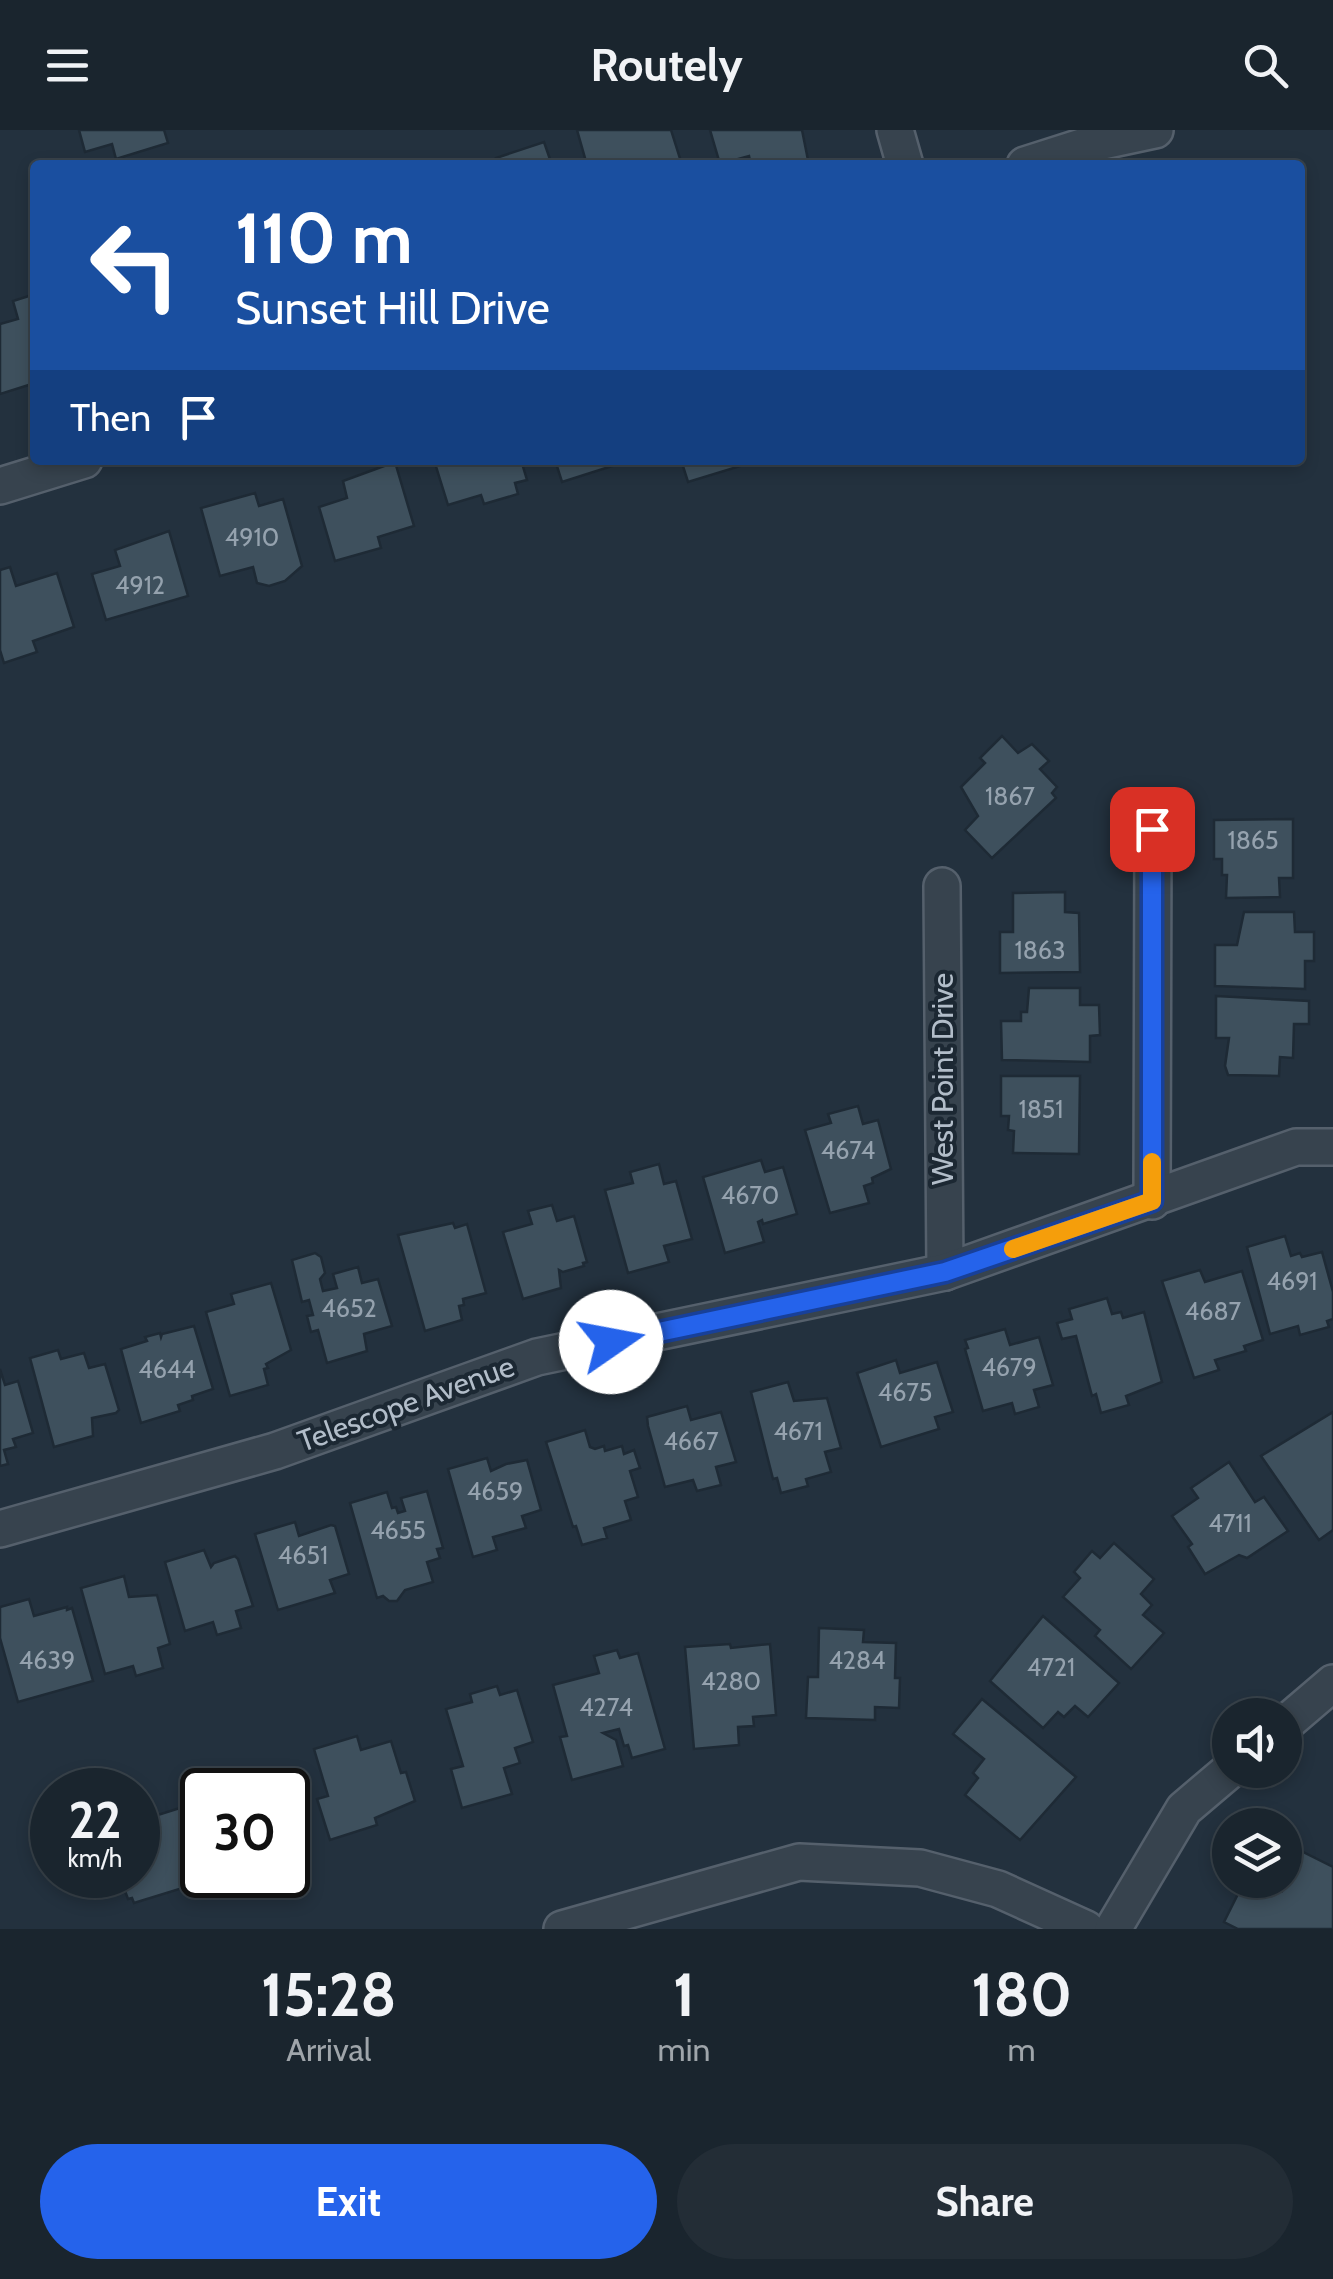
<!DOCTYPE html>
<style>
body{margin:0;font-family:Cabin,sans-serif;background:#232d36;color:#f1f3f6;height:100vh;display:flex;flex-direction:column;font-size:38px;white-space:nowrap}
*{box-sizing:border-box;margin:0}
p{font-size:32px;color:#9fa5aa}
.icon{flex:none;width:55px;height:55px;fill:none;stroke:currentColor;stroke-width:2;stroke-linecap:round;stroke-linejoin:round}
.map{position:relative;height:1799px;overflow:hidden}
.sheet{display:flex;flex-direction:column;background:#1a252e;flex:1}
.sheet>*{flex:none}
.banner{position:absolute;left:30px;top:30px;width:1275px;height:305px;border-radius:10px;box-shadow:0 5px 15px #0003,0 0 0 2px #38424a;background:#1a4fa0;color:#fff;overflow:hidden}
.tools{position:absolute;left:1212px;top:1568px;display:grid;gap:20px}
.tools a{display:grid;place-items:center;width:90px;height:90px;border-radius:50%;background:#1a252e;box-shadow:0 5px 15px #0003,0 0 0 2px #38424a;font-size:50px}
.speed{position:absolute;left:30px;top:1638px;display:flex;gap:20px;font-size:50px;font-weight:700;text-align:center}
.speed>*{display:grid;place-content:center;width:130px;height:130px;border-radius:50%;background:#1a252e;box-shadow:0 5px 15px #0003,0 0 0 2px #38424a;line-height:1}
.speed small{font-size:25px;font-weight:400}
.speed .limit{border:5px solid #111;border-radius:15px;background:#fff;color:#111}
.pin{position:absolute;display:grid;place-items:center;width:85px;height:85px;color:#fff;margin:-42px;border-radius:20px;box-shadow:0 5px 15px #0006}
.me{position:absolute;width:110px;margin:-55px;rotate:78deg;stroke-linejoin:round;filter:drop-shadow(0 0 8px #0008)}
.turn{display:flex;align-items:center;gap:35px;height:210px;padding:0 40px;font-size:45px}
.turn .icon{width:130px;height:130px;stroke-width:2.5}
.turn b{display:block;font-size:70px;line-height:85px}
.then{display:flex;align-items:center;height:95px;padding:0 40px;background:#0003;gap:20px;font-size:38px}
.eta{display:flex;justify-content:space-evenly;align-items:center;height:170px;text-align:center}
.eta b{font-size:60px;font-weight:700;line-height:70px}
.primary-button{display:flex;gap:20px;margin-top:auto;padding:20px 40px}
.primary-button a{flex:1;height:115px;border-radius:60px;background:#2563eb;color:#fff;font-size:40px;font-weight:700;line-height:115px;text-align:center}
.primary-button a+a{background:#232d36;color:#f1f3f6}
header{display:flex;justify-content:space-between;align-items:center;height:130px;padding:0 40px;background:#1a252e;font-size:45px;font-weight:700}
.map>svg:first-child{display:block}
.building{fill:#3e505d;stroke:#1e2a35;stroke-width:2.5}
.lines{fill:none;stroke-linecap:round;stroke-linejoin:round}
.minor-casing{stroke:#55606c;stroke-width:40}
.minor{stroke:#37434e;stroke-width:35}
.route-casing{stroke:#184099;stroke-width:25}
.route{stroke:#2563eb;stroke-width:18}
.slow{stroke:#f59e0b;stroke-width:18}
.labels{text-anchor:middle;stroke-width:8;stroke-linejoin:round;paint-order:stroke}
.number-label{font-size:25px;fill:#95a2ae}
.street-label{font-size:30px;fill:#b2bdc9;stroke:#1c2833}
</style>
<header><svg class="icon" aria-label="menu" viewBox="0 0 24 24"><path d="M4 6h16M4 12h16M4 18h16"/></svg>Routely<svg class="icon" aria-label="search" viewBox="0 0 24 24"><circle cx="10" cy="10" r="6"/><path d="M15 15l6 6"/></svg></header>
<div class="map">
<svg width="1333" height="1799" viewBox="0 0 1333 1799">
<rect width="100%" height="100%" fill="#23313e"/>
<!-- building -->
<g class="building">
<path d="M79 0H164L168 13 116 29 112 14 85 22Z"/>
<path d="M577 0H671L682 35H587Z"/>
<path d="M710 0H802L809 35H751L749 26 720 34Z"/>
<path d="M544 12 552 35H498L496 28Z"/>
<path d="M35 164V253L0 264V194L18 189 13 171Z"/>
<path d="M434 330H521L527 350 515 353 518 364 484 374 481 365 448 375Z"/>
<path d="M555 330H631L562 352Z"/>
<path d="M681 330H746L747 334 688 352Z"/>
<path d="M395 332 414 396 378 407 381 418 335 431 319 377 347 368 343 351Z"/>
<path d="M255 363 259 376 283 369 302 436 285 451 269 456 257 453 253 437 220 446 201 378Z"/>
<path d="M169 401 188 466 106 490 92 444 120 436 115 420Z"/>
<path d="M10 437 16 456 57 443 74 497 33 511 37 522 4 533 0 520V440Z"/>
<path d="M1002 606 1018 623 1032 614 1049 631 1040 639 1057 657 1052 663 1056 668 992 728 965 700 978 686 961 657 985 633 980 628Z"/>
<path d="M1293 689V748H1279L1280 767 1226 768 1227 745H1222V729H1214V690Z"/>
<path d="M1065 762V782L1079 783 1080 842 1000 843V802H1013V763Z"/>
<path d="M1244 782H1294L1295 802H1314V831H1305V859L1215 856V815H1237Z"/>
<path d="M1029 858H1080V875H1099L1100 905 1090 906V932L1002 930 1001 891H1021V882H1027Z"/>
<path d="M1216 866 1309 871V894H1294L1293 928 1280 927 1279 946 1228 945 1225 936 1229 908H1216Z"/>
<path d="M1001 946H1080L1079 1024 1013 1023 1014 1001 1008 1000 1009 986H1001Z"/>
<path d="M858 976 863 994 878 990 891 1039 872 1048 873 1053 864 1056 869 1073 830 1083 805 1000 831 993 828 984Z"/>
<path d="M761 1030 765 1042 783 1037 797 1084 763 1094 762 1090 758 1092 764 1112 725 1123 703 1047Z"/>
<path d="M659 1034 664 1054 676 1051 692 1109 664 1116 669 1132 628 1143 605 1060 633 1053 630 1042Z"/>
<path d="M552 1075 557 1091 574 1086 587 1132 583 1133 584 1136 563 1142 559 1140 561 1158 523 1169 503 1102 532 1094 528 1081Z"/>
<path d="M453 1093 455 1098 467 1094 486 1163 463 1169 464 1175 459 1176 462 1190 425 1201 398 1105Z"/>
<path d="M1285 1106 1291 1126 1300 1123 1302 1127 1322 1122 1333 1162V1189L1327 1191 1329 1197 1300 1205 1298 1196 1270 1204 1247 1117Z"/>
<path d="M315 1123 321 1127 325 1143 320 1149 323 1161 337 1158 333 1144 358 1137 362 1153 378 1149 392 1196 364 1204 367 1221 327 1233 318 1200 311 1202 307 1186 313 1185 309 1170 302 1172 292 1130Z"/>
<path d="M1200 1140 1205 1152 1242 1141 1263 1210 1244 1216 1246 1221 1215 1230 1219 1240 1194 1248 1162 1151Z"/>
<path d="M271 1153 291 1220 266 1234 268 1238 264 1239 268 1255 230 1266 206 1182 234 1174 231 1164Z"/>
<path d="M1107 1168 1112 1184 1121 1182 1123 1188 1144 1182 1162 1252 1126 1266 1129 1275 1101 1283 1096 1264 1092 1266 1076 1206 1062 1209 1057 1193 1072 1189 1069 1179Z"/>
<path d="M194 1196 213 1259 192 1266 193 1270 178 1275 180 1281 141 1293 121 1219 147 1211 145 1207 160 1203 161 1207 162 1204Z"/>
<path d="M1005 1199 1010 1215 1039 1207 1053 1255 1034 1260 1039 1277 1015 1284 1012 1273 983 1281 965 1219 968 1218 965 1210Z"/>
<path d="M58 1220 61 1229 84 1223 89 1238 105 1234 119 1280 116 1283 92 1288 93 1306 54 1317 30 1228Z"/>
<path d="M896 1230 900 1243 937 1232 953 1282 935 1287 939 1299 881 1317 857 1243Z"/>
<path d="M0 1239 5 1255 18 1251 33 1303 13 1309 16 1317 4 1320 8 1334 0 1336Z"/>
<path d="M788 1252 794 1271 827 1268 841 1318 825 1322 831 1342 806 1349 808 1356 781 1363 777 1348 773 1349 751 1262Z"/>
<path d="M687 1276 691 1290 721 1282 736 1332 716 1337 721 1355 697 1361 693 1350 665 1357 648 1296 647 1287Z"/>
<path d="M1333 1282V1400L1319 1410 1261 1326Z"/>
<path d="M585 1300 590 1317 595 1319 604 1316 605 1321 622 1316 624 1324 634 1320 640 1338 630 1341 638 1367 625 1371 631 1390 604 1398 607 1408 582 1415 576 1396 573 1397 546 1312Z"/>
<path d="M487 1328 491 1341 506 1334 527 1330 541 1380 522 1386 526 1398 493 1407 497 1420 473 1427 448 1339Z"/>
<path d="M1229 1332 1255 1372 1264 1367 1288 1401 1247 1428 1239 1425 1205 1444 1188 1417 1192 1414 1172 1386 1198 1368 1191 1358Z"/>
<path d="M427 1361 443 1418 437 1419 440 1428 427 1432 433 1452 405 1460 397 1471H389L383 1466 377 1468 350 1373 387 1362 392 1378 396 1377 398 1383 405 1381 401 1368Z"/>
<path d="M295 1392 299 1406 331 1395 335 1396 349 1444 330 1450 335 1463 278 1480 255 1404Z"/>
<path d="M1114 1413 1154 1449 1141 1464 1152 1475 1143 1485 1164 1503 1131 1539 1095 1506 1100 1500 1063 1467 1080 1448 1074 1442 1092 1421 1100 1428Z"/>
<path d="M204 1420 211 1437 214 1433 235 1426 238 1429 253 1476 236 1481 241 1498 217 1505 213 1492 185 1501 165 1432Z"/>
<path d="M124 1446 129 1467 157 1465 170 1514 158 1518 163 1538 136 1546 133 1536 105 1544 81 1458Z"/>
<path d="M29 1469 34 1486 67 1477V1480L72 1478 93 1551 18 1572 0 1508V1477Z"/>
<path d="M1043 1486 1119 1553 1088 1587 1075 1576 1064 1587 1058 1582 1043 1598 990 1551Z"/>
<path d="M819 1498 864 1500 863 1512 896 1513 895 1548H900L899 1578 875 1577V1590L806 1588 808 1547H818Z"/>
<path d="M730 1514 731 1518 770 1514 776 1585 753 1587 754 1596 738 1597 739 1615 694 1619 685 1517Z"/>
<path d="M617 1520 620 1528 638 1523 665 1619 632 1628 628 1615 624 1616 619 1599 603 1603 616 1610 623 1636 572 1650 560 1607 567 1606 553 1555 599 1543 594 1526Z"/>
<path d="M497 1556 500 1565 517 1560 533 1612 515 1618 520 1633 504 1638 512 1664 462 1678 451 1639 463 1636 446 1579 472 1572 470 1564Z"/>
<path d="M982 1569 1076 1647 1020 1710 965 1665 978 1648 973 1643 984 1629 953 1604Z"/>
<path d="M357 1606 361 1620 391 1611 401 1643 406 1642 415 1671 375 1688 377 1695 330 1710 317 1669 328 1666 314 1619Z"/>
<path d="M202 1671V1745H211L185 1753 186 1757 134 1773 132 1768 128 1769 119 1745H138V1703L148 1699 145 1689Z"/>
<path d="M1285 1713 1333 1737V1799H1238L1224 1792 1245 1750H1259L1282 1761 1284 1757 1270 1750H1285Z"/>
</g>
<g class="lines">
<!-- minor casing -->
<g class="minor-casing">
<g id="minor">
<path d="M895 0 905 35"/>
<path d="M1025 35 1094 13 1155 0"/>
<path d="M0 356 84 330"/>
<path d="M942 756 945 1142"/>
<path d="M1152 1071 1153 699"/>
<path d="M0 1399 275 1321 537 1227 945 1142 1296 1017H1333"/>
<path d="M1285 1594 1333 1553"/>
<path d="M562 1799 799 1732 920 1738 998 1759 1086 1799"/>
<path d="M1113 1799 1184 1679 1230 1640"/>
</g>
</g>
<!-- minor -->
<use href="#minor" class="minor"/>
</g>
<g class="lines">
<!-- route casing -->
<g class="route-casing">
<path id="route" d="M611 1212 945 1142 1152 1071V699"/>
</g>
<!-- route -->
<use href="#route" class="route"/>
<!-- slow -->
<path class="slow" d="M1013 1119 1152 1071V1032"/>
</g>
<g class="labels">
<!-- number labels -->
<g class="number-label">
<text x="252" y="416">4910</text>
<text x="140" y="464">4912</text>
<text x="1010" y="675">1867</text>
<text x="1253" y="719">1865</text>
<text x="1040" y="829">1863</text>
<text x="1041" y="988">1851</text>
<text x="848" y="1029">4674</text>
<text x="750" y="1074">4670</text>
<text x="1292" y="1160">4691</text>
<text x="349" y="1187">4652</text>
<text x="1213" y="1190">4687</text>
<text x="1009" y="1246">4679</text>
<text x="167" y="1248">4644</text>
<text x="905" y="1271">4675</text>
<text x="798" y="1310">4671</text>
<text x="691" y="1320">4667</text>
<text x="495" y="1370">4659</text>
<text x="1230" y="1402">4711</text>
<text x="398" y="1409">4655</text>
<text x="303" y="1434">4651</text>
<text x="47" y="1539">4639</text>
<text x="857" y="1539">4284</text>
<text x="1051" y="1546">4721</text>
<text x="731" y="1560">4280</text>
<text x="606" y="1586">4274</text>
</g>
<!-- street labels -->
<g class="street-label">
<text transform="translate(943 949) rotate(-90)" y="10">West Point Drive</text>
<text transform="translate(406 1274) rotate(-20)" y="10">Telescope Avenue</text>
</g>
</g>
</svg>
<div class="tools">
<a><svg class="icon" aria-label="sound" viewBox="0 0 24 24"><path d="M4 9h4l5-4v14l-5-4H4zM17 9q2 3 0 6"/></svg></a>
<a><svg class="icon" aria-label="layers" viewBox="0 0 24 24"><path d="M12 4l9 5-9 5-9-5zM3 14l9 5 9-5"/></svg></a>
</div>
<div class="speed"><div>22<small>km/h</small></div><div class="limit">30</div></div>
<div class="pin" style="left:1152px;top:699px;background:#d93025"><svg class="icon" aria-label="arrive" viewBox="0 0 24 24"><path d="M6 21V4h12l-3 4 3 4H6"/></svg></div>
<svg class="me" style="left:611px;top:1212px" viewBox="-20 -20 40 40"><circle r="19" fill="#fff"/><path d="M0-13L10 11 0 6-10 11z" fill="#2563eb"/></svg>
<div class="banner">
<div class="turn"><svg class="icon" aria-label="left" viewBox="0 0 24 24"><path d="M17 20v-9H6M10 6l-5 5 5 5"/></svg><div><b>110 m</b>Sunset Hill Drive</div></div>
<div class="then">Then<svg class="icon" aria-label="arrive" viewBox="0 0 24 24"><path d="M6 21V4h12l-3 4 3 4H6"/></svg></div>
</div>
</div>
<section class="sheet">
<div class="eta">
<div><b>15:28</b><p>Arrival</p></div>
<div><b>1</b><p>min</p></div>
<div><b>180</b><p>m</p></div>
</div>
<div class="primary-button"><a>Exit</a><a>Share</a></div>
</section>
